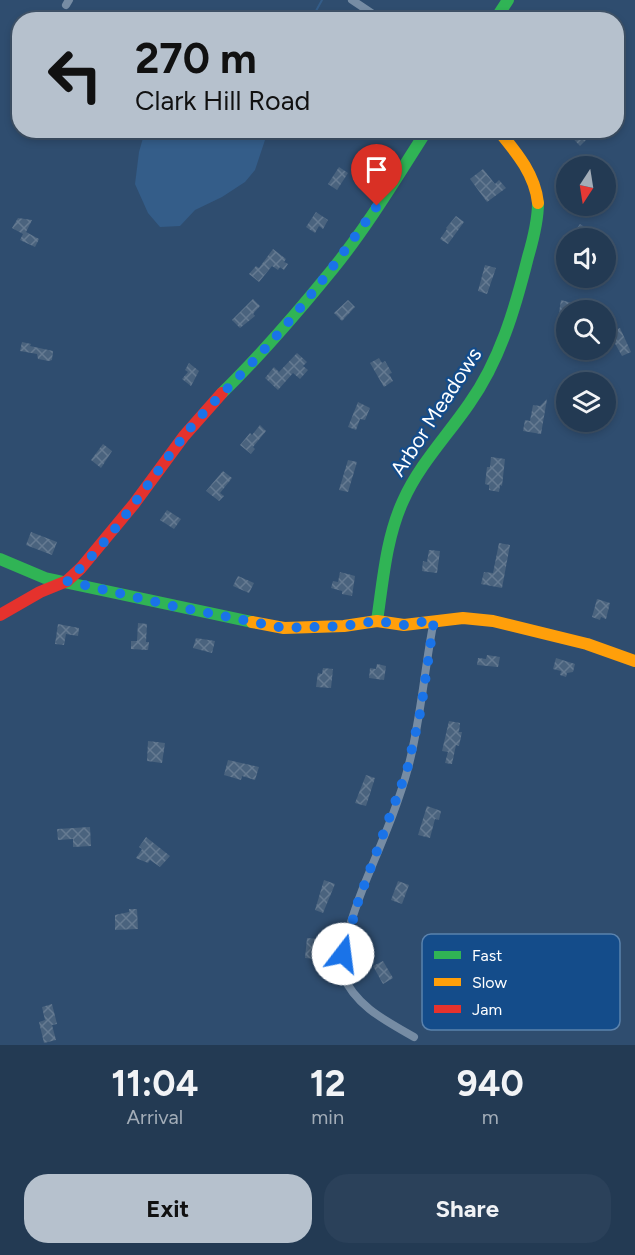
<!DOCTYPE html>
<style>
body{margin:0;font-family:Figtree,sans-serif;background:#2b415a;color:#f1f3f6;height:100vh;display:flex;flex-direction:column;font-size:22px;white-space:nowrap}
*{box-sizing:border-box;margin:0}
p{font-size:20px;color:#a3adb8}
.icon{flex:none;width:33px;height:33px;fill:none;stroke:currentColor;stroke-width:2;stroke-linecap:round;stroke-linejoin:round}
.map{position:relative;height:1045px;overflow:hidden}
.side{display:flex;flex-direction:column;background:#233a53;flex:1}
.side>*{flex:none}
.hud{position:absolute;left:12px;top:12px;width:612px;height:126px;border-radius:24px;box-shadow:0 3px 9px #0003,0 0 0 2px #40546a;background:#b6c1cd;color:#111;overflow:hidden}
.needle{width:39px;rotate:192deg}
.tools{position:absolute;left:556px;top:156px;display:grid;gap:12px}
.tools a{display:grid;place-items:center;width:60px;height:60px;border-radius:50%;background:#233a53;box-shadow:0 3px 9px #0003,0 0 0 2px #40546a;font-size:30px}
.pin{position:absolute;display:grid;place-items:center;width:51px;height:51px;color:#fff;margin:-62px -26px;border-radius:50% 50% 50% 0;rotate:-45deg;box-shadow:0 0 6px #0007}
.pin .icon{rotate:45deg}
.me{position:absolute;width:66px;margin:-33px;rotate:15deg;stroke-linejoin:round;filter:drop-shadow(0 0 4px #0008)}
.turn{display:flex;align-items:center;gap:21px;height:126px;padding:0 24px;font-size:27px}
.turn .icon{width:78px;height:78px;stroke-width:2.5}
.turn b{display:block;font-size:42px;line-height:51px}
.eta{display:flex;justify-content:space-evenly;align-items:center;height:102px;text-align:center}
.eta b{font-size:36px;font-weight:700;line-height:42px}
.button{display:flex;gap:12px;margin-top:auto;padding:12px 24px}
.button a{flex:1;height:69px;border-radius:24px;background:#b6c1cd;color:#111;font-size:24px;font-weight:700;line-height:69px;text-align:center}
.button a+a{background:#2b415a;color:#f1f3f6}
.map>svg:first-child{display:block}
.water{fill:#345d89}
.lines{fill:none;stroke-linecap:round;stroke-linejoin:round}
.stream{stroke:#345d89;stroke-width:2}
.building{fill:url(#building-cross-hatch)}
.street{stroke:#768ca4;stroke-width:8}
.fast{stroke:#30b455;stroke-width:12}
.slow{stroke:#ff9f0a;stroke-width:12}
.jam{stroke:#e5322d;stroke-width:12}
.route{stroke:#1a73e8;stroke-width:10;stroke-dasharray:0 18}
.labels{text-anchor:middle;stroke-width:4.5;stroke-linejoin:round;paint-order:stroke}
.street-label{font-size:21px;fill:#fff;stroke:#144c8a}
.key{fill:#144c8a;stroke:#5a82ad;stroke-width:1.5}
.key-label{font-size:16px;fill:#fff}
</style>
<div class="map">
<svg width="635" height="1045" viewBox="0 0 635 1045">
<defs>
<pattern id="building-cross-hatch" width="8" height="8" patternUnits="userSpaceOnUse" patternTransform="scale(1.5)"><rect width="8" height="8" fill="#4a637e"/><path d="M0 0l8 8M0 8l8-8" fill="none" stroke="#657a91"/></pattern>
</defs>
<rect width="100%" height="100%" fill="#2f4d6f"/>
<!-- water -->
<path class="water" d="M145 131V130L268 131 255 170 245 182 222 197 195 210 180 226 160 227 148 213 135 184 139 152Z"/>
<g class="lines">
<!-- stream -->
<path class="stream" d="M311 20 322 0"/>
</g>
<!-- building -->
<g class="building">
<path d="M565 130H582L589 137 580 146Z"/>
<path d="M339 167 348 173 337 190 328 184Z"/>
<path d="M483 169 495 184 499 180 506 188 487 202 470 179Z"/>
<path d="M316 212 328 220 323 229 319 226 315 233 306 227Z"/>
<path d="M456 216 464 222 448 244 440 239 447 229 446 228Z"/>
<path d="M18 218 32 220 26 232 39 239 35 247 20 240 23 234 12 228Z"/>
<path d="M580 224 586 228 587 227 600 238H570Z"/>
<path d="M273 249 286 259 284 262 288 264 284 270 280 267 278 270 272 266 259 282 249 274 256 266 259 268Z"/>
<path d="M485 265 496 268 487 294 478 291Z"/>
<path d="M253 299 260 306 253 314 255 316 240 328 232 320Z"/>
<path d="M348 300 355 307 342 321 334 313Z"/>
<path d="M561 300 572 303 571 310H567V327L557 325Z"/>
<path d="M620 328 631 352 622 356 609 333Z"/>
<path d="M22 342 31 344 30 346 53 351 52 360 49 361 38 359 37 354 20 351Z"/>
<path d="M297 353 307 362 303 366 308 370 300 379 293 373 278 390 265 378 274 367 279 372Z"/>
<path d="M379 358 382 363 385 361 392 373 389 374 393 381 384 387 370 363Z"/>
<path d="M189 363 199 371 191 386 182 379 188 372 185 370Z"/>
<path d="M547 399 541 434 523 431 525 420 530 421 533 405 540 406Z"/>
<path d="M358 402 370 408 365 420 360 419 356 430 348 427Z"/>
<path d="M260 425 266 431 253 447 255 449 251 454 240 445 250 433 252 435Z"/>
<path d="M103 444 112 451 101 468 91 460Z"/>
<path d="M491 457 505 459 502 486 500 485 499 492 489 490V485L485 484 487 467H490Z"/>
<path d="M348 460 357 462 348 492 339 490Z"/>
<path d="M223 471 232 478 220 493 224 496 219 501 206 491Z"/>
<path d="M167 510 181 519 174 529 160 520Z"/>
<path d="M31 532 57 542 52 555 26 545Z"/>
<path d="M499 543 510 545 502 588 481 584 484 572 493 573Z"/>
<path d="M429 550 440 551 437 573 422 571 423 561 427 562Z"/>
<path d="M340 572 355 576 352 596 342 594V591L331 588 333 581 338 582Z"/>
<path d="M238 576 254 583 249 593 233 586Z"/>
<path d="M597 599 610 603 606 619 601 617 600 620 592 617Z"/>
<path d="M138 623 147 624 146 642H149L148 650 131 649V641H137Z"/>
<path d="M58 624 79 628 78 636 66 634 64 645 55 644Z"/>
<path d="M196 638 215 641 212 653 193 648Z"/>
<path d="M487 655 500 657 498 667 477 665 478 658 486 659Z"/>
<path d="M556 658 575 664 573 672 567 673 566 677 560 675 561 671 553 669Z"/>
<path d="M377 664 386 666 384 680 369 678 370 668 376 669Z"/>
<path d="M323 668 333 669 331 688 316 687 318 673 322 674Z"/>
<path d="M449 721 460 723 459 732H462L459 746 456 745 452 764 445 763 448 752 442 751Z"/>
<path d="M148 741 165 743 162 763 147 761Z"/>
<path d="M228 760 259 767 255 780 242 776 241 780 224 775Z"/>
<path d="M366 775 375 778 366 806 355 803Z"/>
<path d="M427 806 441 811 439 820 435 819 430 838 418 835Z"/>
<path d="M90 827 91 846 73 847V839L58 840 57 829Z"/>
<path d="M146 837 170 856 160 867 150 860 148 863 136 858 142 849 139 847Z"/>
<path d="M324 880 335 884 323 913 315 910Z"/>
<path d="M398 881 409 885 402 904 391 900Z"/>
<path d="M129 909H137L138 929 115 930V915L129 912Z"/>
<path d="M307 938 318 939 316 959 305 958Z"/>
<path d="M383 961 393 978 383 984 373 966Z"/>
<path d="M52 1004 57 1024 52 1025 56 1040 44 1043 39 1022 45 1020 42 1007Z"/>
</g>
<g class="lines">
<!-- street -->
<g class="street">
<path d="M352 0 382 20"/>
<path d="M66 5 69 0"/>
<path d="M414 1037C388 1022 355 1006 343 975 337 958 356 906 363 888 379 848 397 809 408 768 421 720 424 670 434 620"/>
</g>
<!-- fast -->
<g class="fast">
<path d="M495 20 508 0"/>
<path d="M222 393C261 355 297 313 332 270 367 227 397 177 427 130"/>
<path d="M0 559 45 578 252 622"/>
<path d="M377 621C383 581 386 538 403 501 419 465 447 436 469 404 500 360 515 309 528 257 533 240 538 222 538 203"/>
</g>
<!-- slow -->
<g class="slow">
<path d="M498 130C516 152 535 174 538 203"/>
<path d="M252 622 284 628 344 626 377 621 404 625 463 618 493 621 587 644 635 661"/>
</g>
<!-- jam -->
<path class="jam" d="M0 615 40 592 67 581 81 568 134 504 184 436 222 393"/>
</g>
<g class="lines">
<!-- route -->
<path class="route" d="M343 954 358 902 407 770 421 709 434 620 404 625 377 621 344 626 284 628 173 606 67 581C113 539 146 485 184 436 203 411 225 392 246 369 295 318 336 264 377 206"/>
</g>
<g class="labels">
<!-- street labels -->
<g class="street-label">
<text transform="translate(436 412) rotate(-57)" y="7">Arbor Meadows</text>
</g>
</g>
<!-- legend -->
<rect x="422" y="934" width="198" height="96" rx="9" class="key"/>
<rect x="434" y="951" width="27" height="8" fill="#30b455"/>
<rect x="434" y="978" width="27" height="8" fill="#ff9f0a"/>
<rect x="434" y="1005" width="27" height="8" fill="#e5322d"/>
<g class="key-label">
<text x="472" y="961">Fast</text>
<text x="472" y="988">Slow</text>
<text x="472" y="1015">Jam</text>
</g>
</svg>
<div class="tools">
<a><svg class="needle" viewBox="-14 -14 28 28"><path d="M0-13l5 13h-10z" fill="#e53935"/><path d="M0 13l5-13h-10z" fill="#a3adb8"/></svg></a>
<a><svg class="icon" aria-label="sound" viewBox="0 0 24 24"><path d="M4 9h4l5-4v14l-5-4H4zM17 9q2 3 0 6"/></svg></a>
<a><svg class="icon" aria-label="search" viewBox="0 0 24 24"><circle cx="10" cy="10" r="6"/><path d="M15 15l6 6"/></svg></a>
<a><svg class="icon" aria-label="layers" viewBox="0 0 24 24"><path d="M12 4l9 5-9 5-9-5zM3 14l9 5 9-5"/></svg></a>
</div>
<div class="pin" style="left:377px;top:206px;background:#d93025"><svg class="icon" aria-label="arrive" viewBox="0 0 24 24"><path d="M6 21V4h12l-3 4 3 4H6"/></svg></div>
<svg class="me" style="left:343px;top:954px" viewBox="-20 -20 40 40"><circle r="19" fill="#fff"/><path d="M0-13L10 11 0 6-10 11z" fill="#1a73e8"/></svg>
<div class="hud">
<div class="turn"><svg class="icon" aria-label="left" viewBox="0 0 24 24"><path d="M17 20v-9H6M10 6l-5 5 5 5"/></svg><div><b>270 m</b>Clark Hill Road</div></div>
</div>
</div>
<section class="side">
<div class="eta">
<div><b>11:04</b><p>Arrival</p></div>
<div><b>12</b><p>min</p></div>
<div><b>940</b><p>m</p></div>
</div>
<div class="button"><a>Exit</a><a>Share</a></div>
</section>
